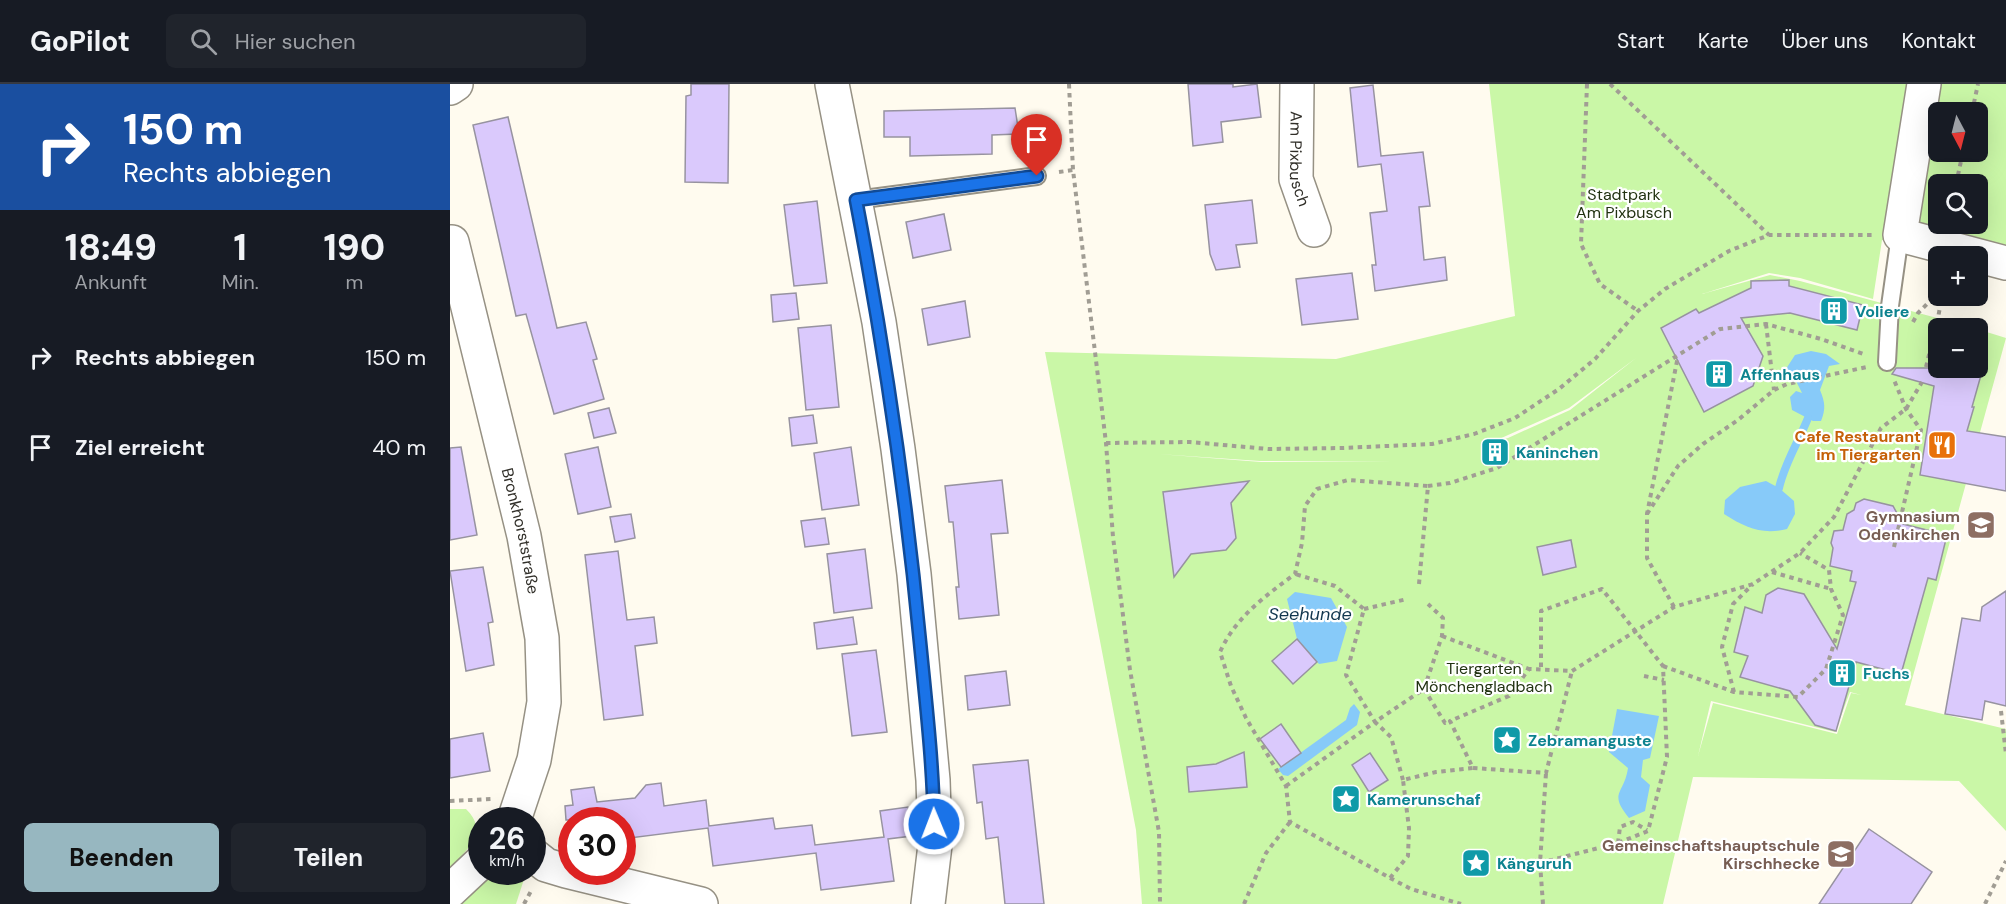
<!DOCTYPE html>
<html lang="de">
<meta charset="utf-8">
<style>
body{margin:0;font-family:"DM Sans",sans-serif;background:#20242c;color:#f1f3f6;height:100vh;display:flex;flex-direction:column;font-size:22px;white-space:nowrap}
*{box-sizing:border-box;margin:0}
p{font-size:20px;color:#9ea1a6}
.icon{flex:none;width:33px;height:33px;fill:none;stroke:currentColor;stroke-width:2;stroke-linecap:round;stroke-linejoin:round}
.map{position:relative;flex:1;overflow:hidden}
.details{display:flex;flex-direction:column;background:#171b24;width:450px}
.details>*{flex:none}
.guide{background:#1a4fa0;color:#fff;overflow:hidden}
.needle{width:39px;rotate:173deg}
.buttons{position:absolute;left:1478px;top:18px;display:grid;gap:12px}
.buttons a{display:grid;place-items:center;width:60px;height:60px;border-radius:9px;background:#171b24;box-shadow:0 6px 24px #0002;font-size:30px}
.speed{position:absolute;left:18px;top:723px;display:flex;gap:12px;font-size:30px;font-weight:700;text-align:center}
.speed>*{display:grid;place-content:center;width:78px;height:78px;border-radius:50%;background:#171b24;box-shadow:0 6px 24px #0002;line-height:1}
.speed small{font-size:15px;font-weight:400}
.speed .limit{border:9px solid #d22;background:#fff;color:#111}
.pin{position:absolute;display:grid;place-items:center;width:51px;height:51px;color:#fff;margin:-62px -26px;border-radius:50% 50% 50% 0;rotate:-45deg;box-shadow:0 0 6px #0007}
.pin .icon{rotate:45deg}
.me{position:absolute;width:66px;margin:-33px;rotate:359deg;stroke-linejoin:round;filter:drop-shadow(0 0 4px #0008)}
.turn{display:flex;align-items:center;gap:21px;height:126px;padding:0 24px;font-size:27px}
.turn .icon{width:78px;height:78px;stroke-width:2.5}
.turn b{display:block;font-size:42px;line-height:51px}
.eta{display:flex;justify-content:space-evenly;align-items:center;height:102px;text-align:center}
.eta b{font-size:36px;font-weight:800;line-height:42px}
.button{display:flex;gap:12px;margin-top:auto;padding:12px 24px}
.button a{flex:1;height:69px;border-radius:9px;background:#97b7c0;color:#111;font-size:24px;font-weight:800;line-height:69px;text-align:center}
.button a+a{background:#20242c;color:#f1f3f6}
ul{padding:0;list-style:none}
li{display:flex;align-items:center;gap:18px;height:90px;padding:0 24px}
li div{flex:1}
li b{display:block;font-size:22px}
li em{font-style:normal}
header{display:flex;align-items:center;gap:36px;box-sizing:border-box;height:84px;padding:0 30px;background:#171b24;border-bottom:2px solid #363941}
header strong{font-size:28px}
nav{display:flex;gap:33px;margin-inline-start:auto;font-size:21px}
.search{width:420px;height:54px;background:#20242c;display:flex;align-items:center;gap:15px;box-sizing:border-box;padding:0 21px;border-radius:9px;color:#9ea1a6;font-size:22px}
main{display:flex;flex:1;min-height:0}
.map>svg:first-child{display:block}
.green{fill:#caf7a7;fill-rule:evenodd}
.water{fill:#87caf9}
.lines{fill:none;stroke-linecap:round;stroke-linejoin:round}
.stream{stroke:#87caf9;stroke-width:8}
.building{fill:#dac9fc;stroke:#9793a0;stroke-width:1.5}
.lane-casing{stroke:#969184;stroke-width:20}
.street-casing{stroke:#969184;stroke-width:36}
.path{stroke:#a19d94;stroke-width:4;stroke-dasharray:4.5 4.5;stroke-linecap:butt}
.lane{stroke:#fff;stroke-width:16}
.street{stroke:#fff;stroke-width:33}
.route-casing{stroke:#114b97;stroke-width:15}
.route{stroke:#1a73e8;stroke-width:10}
.labels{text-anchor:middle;stroke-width:4.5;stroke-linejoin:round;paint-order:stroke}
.street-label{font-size:16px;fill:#312f29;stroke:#fff}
.park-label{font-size:16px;fill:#213211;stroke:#fff}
.culture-label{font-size:16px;font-weight:bold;fill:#0d838f;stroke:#fff;text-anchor:start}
.food-label{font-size:16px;font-weight:bold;fill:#c56008;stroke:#fff;text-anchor:end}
.education-label{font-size:16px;font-weight:bold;fill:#785e54;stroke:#fff;text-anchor:end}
.water-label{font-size:18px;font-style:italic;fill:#11364e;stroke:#fff}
</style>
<header>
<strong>GoPilot</strong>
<div class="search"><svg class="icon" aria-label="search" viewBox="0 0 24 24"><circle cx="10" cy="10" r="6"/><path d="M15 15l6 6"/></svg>Hier suchen</div>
<nav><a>Start</a><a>Karte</a><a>Über uns</a><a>Kontakt</a></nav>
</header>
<main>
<section class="details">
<div class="guide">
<div class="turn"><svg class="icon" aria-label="right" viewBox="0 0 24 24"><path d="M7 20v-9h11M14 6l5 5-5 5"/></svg><div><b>150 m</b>Rechts abbiegen</div></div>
</div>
<div class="eta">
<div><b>18:49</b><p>Ankunft</p></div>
<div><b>1</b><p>Min.</p></div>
<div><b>190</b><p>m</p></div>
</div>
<ul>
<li><svg class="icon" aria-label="right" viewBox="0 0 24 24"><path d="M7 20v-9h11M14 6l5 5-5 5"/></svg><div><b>Rechts abbiegen</b></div><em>150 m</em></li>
<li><svg class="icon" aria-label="arrive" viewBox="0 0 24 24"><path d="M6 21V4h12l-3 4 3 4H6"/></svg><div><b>Ziel erreicht</b></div><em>40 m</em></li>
</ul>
<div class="button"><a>Beenden</a><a>Teilen</a></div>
</section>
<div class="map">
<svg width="1556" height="820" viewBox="0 0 1556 820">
<rect width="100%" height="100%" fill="#fffbef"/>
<!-- green -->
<g class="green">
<path d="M1039 0H1556V169L1536 163 1432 156 1423 215 1350 194 1319 189 1252 210 1320 191 1350 197 1524 244H1488V284H1527V245L1556 254 1455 621 1556 645V747L1509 697 1243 693 1213 820H692L686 746 595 268 886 275 1065 232ZM1488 28H1527V68H1488ZM1488 100H1527V140H1488ZM1186 274 1120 326 1058 354 1038 360 1119 324ZM708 370 810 377H943L811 378ZM1400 608 1411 611 1401 609 1387 650 1263 619 1248 672 1261 617 1385 648Z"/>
<path d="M0 725H16C40 748 16 766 0 785Z"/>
<path d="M45 788 76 789 66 820H0L32 792Z"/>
</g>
<!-- water -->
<g class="water">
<path d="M1361 267 1376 270 1390 280 1379 282 1370 306C1375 318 1376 325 1371 337H1363L1342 326 1340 313 1346 307 1352 309 1343 291 1334 288 1345 271Z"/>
<path d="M1316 397 1329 404 1344 417 1345 430 1337 445C1312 451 1296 444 1274 430L1275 416 1290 403Z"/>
<path d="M845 508 881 514 897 543 887 577 869 580 847 555 837 515Z"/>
<path d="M904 620 910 628 907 641 838 692 833 691 828 685 896 636 900 624Z"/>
<path d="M1167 625 1209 632 1200 674 1193 676 1191 693 1200 701 1195 727 1179 734C1158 708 1174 711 1178 684L1159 668Z"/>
</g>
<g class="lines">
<!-- stream -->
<path class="stream" d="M1329 404C1335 378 1348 359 1358 334"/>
</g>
<!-- building -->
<g class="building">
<path d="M241 0H279L278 99 235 98 236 12 241 11Z"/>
<path d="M738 0H783V3L807 0 811 33 771 38 773 58 743 62Z"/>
<path d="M923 1 931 72 973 68 980 122 969 123 974 176 995 173 997 196 925 207 922 181H926L920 129 937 127 931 80 908 83 900 4Z"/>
<path d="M565 24 569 50 542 51V70L460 72V53H434V27Z"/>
<path d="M58 33 107 244 136 238 147 275 143 276 154 315 104 330 76 230 66 232 23 41Z"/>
<path d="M802 116 807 159 786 161 790 183 766 186 760 170 755 121Z"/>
<path d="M367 117 377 199 344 202 334 121Z"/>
<path d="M494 130 501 166 463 174 456 138Z"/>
<path d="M902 189 908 235 852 241 846 195Z"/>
<path d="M1339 196V202L1413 221 1407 246 1340 229 1291 234 1313 272 1303 302 1254 328 1211 244 1246 225 1249 229 1301 204V197Z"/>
<path d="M346 209 349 235 323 238 321 211Z"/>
<path d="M515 217 520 253 478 261 472 225Z"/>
<path d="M381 241 389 323 356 326 348 244Z"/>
<path d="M1446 284H1533L1522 323H1524L1517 347 1556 353V407L1470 391 1484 302 1442 290Z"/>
<path d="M159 324 166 349 144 354 138 329Z"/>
<path d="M363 331 367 359 342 362 339 334Z"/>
<path d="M11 363 27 451 0 456V364Z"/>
<path d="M148 363 161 423 128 430 115 370Z"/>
<path d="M401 363 409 421 372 426 364 369Z"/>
<path d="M552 396 558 449 541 450 549 531 509 535 506 503H509L503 438H499L495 402Z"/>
<path d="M799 397 781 419 786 454 776 466 741 470 724 493 713 408Z"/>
<path d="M1414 415 1443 422 1453 440 1497 451 1486 496 1478 494 1451 590 1406 578 1386 647 1365 641 1340 607 1290 593 1298 572 1284 568 1295 523 1312 529 1316 511 1328 504 1354 510 1387 565 1406 498 1400 497 1402 487 1380 482 1383 464 1381 459 1384 447 1393 446 1397 430 1404 426 1406 419Z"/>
<path d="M181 430 185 454 165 458 160 433Z"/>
<path d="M375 434 379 460 355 463 351 437Z"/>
<path d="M1121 456 1126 483 1093 491 1087 463Z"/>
<path d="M415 465 422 524 384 529 377 470Z"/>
<path d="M168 467 177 536 204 533 207 559 185 562 193 631 154 636 135 471Z"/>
<path d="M33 483 43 538 38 539 44 581 16 587 0 487Z"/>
<path d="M1556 507V622L1535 617 1532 636 1495 630 1512 534 1530 537 1532 523Z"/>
<path d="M403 533 407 560 367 565 364 539Z"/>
<path d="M847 555 867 578 843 600 822 577Z"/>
<path d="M426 566 437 648 402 652 392 570Z"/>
<path d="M556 587 560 621 518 626 515 592Z"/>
<path d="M831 640 851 669 831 683 810 655Z"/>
<path d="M33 649 40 687 0 694V655Z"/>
<path d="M794 668 797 703 739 708 737 683 766 680Z"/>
<path d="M920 669 938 696 919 708 902 681Z"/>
<path d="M578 676 594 820H555L548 753 536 755 532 718 527 719 523 681Z"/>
<path d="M211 699 214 722 256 716 259 742 323 734 325 745 362 741 365 761 434 753 430 727 458 723 462 752 438 755 444 797 371 806 366 769 263 782 258 744 172 755V736H116L115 722 123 721 121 706 144 703 147 718 185 714 196 701Z"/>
<path d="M1419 745 1482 788 1461 820H1369Z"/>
</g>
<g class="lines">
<!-- lane casing -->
<g class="lane-casing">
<g id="lane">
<path d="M406 116 587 92"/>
<path d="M1437 278 1440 222 1450 151"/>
</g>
</g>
<!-- street casing -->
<g class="street-casing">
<g id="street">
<path d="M382 0 429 238 448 365 464 490 483 696 485 761 478 820"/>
<path id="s1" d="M847 0 846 95 864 146"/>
<path d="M1474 0 1450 151 1556 179"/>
<path d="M0 4 6 0"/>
<path id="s2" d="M2 158 74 452 92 554 94 618 84 676 64 736"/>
<path d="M82 770 96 781 116 787 251 820"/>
<path d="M0 807 32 777"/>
</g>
</g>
<!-- path -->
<g class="path">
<path d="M619 0 623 86 656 359 663 453 680 586 709 748 710 820"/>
<path d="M1137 0 1131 160 1150 200 1188 227"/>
<path d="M1160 0 1319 151"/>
<path d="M1522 28 1528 0"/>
<path d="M609 88 623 86"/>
<path d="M1506 100 1513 68"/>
<path d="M1463 238 1468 229 1488 209"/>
<path d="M1316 240 1324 306"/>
<path d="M1476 283 1488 234 1492 212"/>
<path d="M656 359 740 358 818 365 892 364 982 360 1024 350 1065 334 1109 305 1145 275 1188 227 1215 205 1279 167 1319 151H1422"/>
<path d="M978 402 1000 399 1047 384 1270 245 1316 240 1371 255 1416 271"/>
<path d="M1197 430 1228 382 1253 360 1288 336 1324 306 1337 300 1417 283"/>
<path d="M1444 463 1471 346 1456 325 1444 296"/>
<path d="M1322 488 1381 505"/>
<path d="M969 500 978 402 898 396 867 405 855 422 852 459 845 490C815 512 785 534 770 568L781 602 796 634 836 702 840 738 940 794 958 772 959 744 953 696 986 688 1023 684 1000 637 1059 612 1079 585 1122 587 1224 523 1303 500 1350 469 1384 433 1431 344 1456 325 1472 298"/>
<path d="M1224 523 1197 474V430L1228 272"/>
<path d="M914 525 957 515"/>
<path d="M992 552 1079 585"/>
<path d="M1213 582 1284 608 1348 613 1376 585 1393 531 1381 505 1379 486 1350 469"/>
<path d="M1194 592 1214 596"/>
<path d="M974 605 995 639 1000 637"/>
<path d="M1284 608 1272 563 1283 520 1303 500"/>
<path d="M1551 627 1556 670"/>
<path d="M1023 684 1096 689 1122 587"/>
<path d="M953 696 941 653 925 638 974 605 992 552 993 534 978 520"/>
<path d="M836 702 925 638 896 591 914 525 885 502 845 490"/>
<path d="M0 717 41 715"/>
<path d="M1168 759 1170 743 1183 738 1197 746"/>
<path d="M1090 779 1168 759 1198 747 1217 673 1213 582 1152 505 1091 527V584"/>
<path d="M940 794 961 805 1011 820"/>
<path d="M74 820 81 807"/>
<path d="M794 820 816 769 840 738"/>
<path d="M1093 820 1090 779 1096 689"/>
<path d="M1535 820 1556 777"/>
</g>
<!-- lane -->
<use href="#lane" class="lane"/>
<!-- street -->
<use href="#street" class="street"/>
</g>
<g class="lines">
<!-- route casing -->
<g class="route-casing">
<path id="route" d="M484 740C483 679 476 619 470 558 456 409 434 263 406 116L587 92"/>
</g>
<!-- route -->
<use href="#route" class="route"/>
</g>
<!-- icons -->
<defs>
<g id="building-square" transform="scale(1.5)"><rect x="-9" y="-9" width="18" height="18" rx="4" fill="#0f9aa8" stroke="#fff"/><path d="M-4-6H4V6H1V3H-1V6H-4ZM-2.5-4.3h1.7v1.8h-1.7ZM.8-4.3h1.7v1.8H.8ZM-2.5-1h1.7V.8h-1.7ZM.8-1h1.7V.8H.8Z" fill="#fff"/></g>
<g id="restaurant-square" transform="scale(1.5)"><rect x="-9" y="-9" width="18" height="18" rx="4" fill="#e8710a" stroke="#fff"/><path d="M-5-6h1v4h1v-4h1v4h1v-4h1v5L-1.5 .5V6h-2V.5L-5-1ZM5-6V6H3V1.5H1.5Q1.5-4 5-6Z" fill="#fff"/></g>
<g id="school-square" transform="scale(1.5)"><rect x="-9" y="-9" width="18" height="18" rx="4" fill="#8d6e63" stroke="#fff"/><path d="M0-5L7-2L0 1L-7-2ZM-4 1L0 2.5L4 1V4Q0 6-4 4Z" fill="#fff"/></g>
<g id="sight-square" transform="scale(1.5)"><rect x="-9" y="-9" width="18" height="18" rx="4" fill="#0f9aa8" stroke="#fff"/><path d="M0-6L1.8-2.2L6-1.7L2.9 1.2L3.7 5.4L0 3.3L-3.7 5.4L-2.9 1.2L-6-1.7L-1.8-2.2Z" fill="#fff"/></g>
</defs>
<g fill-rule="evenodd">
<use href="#building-square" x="1384" y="227"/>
<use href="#building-square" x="1269" y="290"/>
<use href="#restaurant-square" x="1492" y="361"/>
<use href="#building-square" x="1045" y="368"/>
<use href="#school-square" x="1531" y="441"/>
<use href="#building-square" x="1392" y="589"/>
<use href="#sight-square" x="1057" y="656"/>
<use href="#sight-square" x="896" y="715"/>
<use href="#school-square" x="1391" y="770"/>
<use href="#sight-square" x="1026" y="779"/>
</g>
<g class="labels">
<!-- street labels -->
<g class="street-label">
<text dy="6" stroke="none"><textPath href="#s1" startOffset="75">Am Pixbusch</textPath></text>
<text dy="6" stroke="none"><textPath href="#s2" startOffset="297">Bronkhorststraße</textPath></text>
</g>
<!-- park labels -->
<g class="park-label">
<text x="1174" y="116">Stadtpark<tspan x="1174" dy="18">Am Pixbusch</tspan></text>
<text x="1034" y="590">Tiergarten<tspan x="1034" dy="18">Mönchengladbach</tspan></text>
</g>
<!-- culture labels -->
<g class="culture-label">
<text x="1405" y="233">Voliere</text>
<text x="1290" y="296">Affenhaus</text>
<text x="1066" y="374">Kaninchen</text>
<text x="1413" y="595">Fuchs</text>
<text x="1078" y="662">Zebramanguste</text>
<text x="917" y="721">Kamerunschaf</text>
<text x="1047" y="785">Känguruh</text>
</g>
<!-- food labels -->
<g class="food-label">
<text x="1471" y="358">Cafe Restaurant<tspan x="1471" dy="18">im Tiergarten</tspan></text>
</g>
<!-- education labels -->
<g class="education-label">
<text x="1510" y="438">Gymnasium<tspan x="1510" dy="18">Odenkirchen</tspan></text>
<text x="1370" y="767">Gemeinschaftshauptschule<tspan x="1370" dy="18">Kirschhecke</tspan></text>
</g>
<!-- water labels -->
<g class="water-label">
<text x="860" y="536">Seehunde</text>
</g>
</g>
</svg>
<div class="buttons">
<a><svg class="needle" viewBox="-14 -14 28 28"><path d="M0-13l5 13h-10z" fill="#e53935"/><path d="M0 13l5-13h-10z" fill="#9ea1a6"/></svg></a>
<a><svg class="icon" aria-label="search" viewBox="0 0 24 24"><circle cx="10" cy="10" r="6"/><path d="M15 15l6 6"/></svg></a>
<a>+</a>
<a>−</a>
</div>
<div class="speed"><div>26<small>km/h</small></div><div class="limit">30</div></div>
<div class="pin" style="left:587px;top:92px;background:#d93025"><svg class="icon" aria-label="arrive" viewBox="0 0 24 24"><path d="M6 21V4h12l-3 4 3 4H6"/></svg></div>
<svg class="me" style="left:484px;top:740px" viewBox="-20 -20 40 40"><circle r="17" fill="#1a73e8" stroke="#fff" stroke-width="3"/><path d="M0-11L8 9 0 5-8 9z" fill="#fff"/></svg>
</div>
</main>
